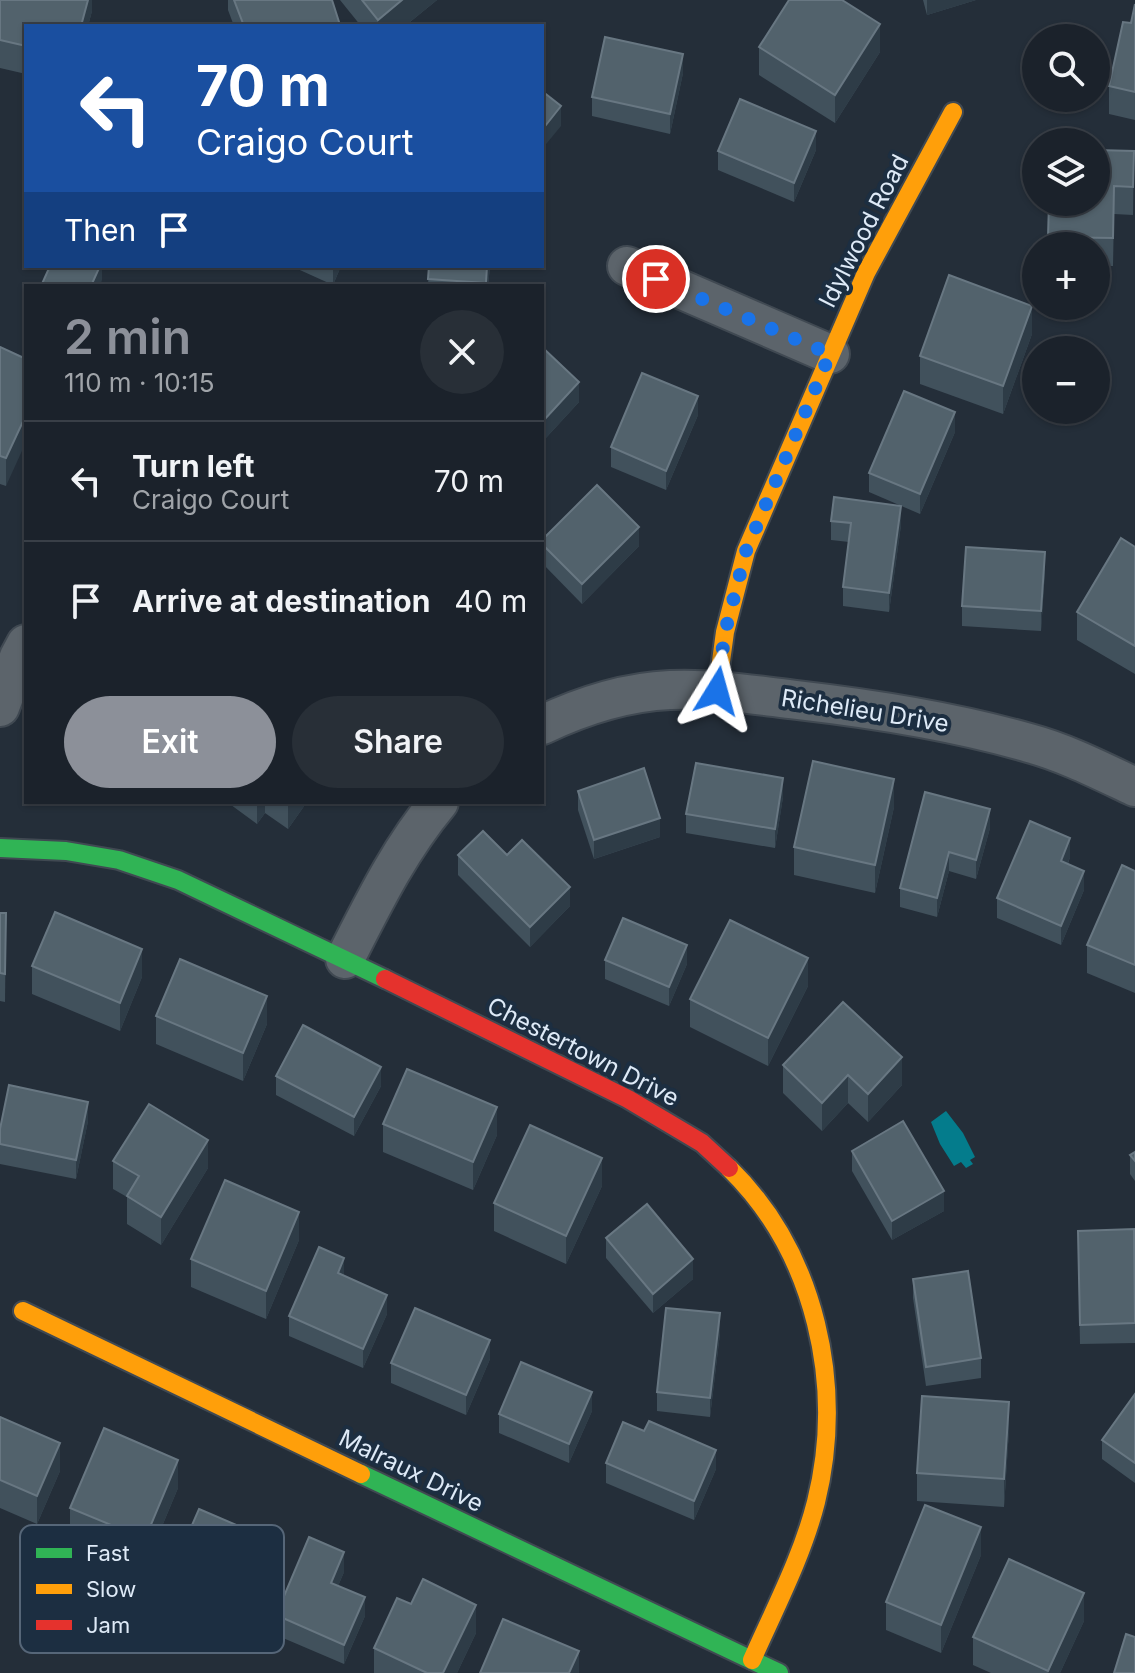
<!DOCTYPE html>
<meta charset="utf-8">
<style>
body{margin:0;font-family:Inter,sans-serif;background:#282f37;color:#f1f3f6;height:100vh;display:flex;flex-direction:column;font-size:30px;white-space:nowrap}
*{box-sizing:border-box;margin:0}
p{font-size:26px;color:#a0a4a9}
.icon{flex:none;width:44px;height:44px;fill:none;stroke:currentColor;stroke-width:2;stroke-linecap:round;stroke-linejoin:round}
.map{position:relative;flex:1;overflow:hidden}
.drawer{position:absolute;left:24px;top:284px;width:520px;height:520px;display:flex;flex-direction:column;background:#1b222b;border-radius:0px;box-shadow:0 2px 6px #0004,0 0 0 2px #393f47}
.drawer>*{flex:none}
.top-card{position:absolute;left:24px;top:24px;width:520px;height:244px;border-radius:0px;box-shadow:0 2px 6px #0004,0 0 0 2px #393f47;background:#1a4fa0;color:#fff;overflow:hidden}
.tools{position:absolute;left:1022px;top:24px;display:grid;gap:16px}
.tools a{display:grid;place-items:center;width:88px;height:88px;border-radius:50%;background:#1b222b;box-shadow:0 2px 6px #0004,0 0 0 2px #393f47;font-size:40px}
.pin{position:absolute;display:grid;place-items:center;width:68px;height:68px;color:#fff;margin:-34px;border:4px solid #fff;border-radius:50%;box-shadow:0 2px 8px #0007}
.me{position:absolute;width:88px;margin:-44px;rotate:8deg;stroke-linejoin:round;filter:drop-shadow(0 0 6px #0008)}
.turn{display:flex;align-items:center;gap:28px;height:168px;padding:0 40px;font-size:36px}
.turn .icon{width:104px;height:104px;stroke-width:2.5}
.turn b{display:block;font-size:56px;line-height:68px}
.then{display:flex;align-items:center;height:76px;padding:0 40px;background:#0003;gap:16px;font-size:30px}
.round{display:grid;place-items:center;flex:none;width:84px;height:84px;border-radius:42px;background:#282f37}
.head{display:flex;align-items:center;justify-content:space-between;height:136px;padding:0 40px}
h1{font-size:48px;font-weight:600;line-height:60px;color:#8c9099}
.action{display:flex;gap:16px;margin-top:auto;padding:16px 40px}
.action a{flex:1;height:92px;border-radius:48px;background:#8c9099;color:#fff;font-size:32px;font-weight:600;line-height:92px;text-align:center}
.action a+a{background:#282f37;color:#f1f3f6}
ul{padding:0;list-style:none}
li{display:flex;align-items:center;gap:24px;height:120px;padding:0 40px;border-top:2px solid #393f47}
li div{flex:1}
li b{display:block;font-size:30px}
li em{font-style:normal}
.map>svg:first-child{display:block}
.water{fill:#047c8c}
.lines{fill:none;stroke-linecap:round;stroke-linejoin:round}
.street-casing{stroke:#404952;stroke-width:42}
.fast-casing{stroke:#404952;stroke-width:22}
.slow-casing{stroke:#404952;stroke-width:22}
.jam-casing{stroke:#404952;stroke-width:22}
.street{stroke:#5c646b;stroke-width:38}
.fast{stroke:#30b455;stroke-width:18}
.slow{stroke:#ff9f0a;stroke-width:18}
.jam{stroke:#e5322d;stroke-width:18}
.wall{fill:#41515c}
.shaded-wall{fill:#2e3c47}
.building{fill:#52626c;stroke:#687782;stroke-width:2}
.route{stroke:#1a73e8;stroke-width:14;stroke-dasharray:0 25.2}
.labels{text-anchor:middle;stroke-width:8;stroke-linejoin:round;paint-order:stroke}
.street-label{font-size:24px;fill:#deeaf7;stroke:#1c2e41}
.key{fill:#1c2e41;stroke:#566678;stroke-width:2}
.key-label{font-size:22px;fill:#deeaf7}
</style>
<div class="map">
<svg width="1135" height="1673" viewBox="0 0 1135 1673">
<rect width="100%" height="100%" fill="#242e39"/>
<!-- water -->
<path class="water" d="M946 1111 963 1133 975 1157 970 1160 973 1164 966 1168 961 1162 954 1166 940 1144 931 1122Z"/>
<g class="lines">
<!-- street casing -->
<g class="street-casing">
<g id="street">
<path d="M627 266 830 354"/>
<path d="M0 707 19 657 26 644"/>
<path d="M542 725C582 706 625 692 670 690 712 688 755 695 797 700 875 709 953 721 1029 743 1066 753 1101 771 1135 787"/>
<path d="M345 959C373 904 399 850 439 802"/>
</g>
</g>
<!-- fast casing -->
<g class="fast-casing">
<g id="fast">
<path d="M0 848 66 851 119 860 178 880 385 979"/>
<path d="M361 1474 779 1673"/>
</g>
</g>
<!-- slow casing -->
<g class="slow-casing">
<g id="slow">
<path d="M717 691 725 632 746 551 866 273 953 112"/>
<path d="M729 1168C816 1253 845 1386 816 1502 802 1557 775 1608 752 1660"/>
<path d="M23 1311 361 1474"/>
</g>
</g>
<!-- jam casing -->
<g class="jam-casing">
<path id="jam" d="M385 979 628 1099 702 1143 729 1168"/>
</g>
<!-- street -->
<use href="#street" class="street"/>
<!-- fast -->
<use href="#fast" class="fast"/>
<!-- slow -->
<use href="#slow" class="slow"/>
<!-- jam -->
<use href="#jam" class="jam"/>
</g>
<!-- wall -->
<g class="wall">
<path d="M0 0H92V11L88 26H26V74L0 68Z"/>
<path d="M228 0H332L340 26H234L228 10Z"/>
<path d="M340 0H437L405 26H361Z"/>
<path d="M923 0H976L927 15Z"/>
<path d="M1135 4V120L1109 114V86L1131 23Z"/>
<path d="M759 47 880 52 835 123 759 75Z"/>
<path d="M683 73 670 134 592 116V97Z"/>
<path d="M816 150 794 202 718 170V151Z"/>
<path d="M1134 151 1133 215 1114 214 1113 266H1096V246H1048L1049 202Z"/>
<path d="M291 266H341L333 285Z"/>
<path d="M429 266H490L488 286H428Z"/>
<path d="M1032 334 1003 414 920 384V356Z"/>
<path d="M0 347 26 359 6 486 0 484Z"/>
<path d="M542 347 579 402 544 440 542 438Z"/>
<path d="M698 415 666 490 611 467V447Z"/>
<path d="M955 432 920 514 869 492V473Z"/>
<path d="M831 521 901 525 889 612 843 606V587L849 542 831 540Z"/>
<path d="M542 540 639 546 582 604 542 563Z"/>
<path d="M1135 547V674L1077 640V612Z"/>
<path d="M1045 571 1041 631 962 626V606Z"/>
<path d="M578 791 660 837 594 859 578 810Z"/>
<path d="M925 792 990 828 976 879 949 871 937 917 900 907V888Z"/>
<path d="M783 797 775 848 686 833V814Z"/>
<path d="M227 802H307L288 829 265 813 257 824Z"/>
<path d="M894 807 875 893 794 875V847Z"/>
<path d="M458 855H507L570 906 530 947 458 875Z"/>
<path d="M1070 857 1068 864 1084 890 1061 945 997 918V898Z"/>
<path d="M1135 871V993L1087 973V945Z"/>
<path d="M0 913H6L5 1002 0 1001Z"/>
<path d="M605 960 687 964 669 1006 605 979Z"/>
<path d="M32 966 142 977 120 1031 32 994Z"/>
<path d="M808 986 768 1066 690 1027V999Z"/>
<path d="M843 1002 902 1085 868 1122 848 1103 822 1131 783 1093V1065Z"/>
<path d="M156 1016 267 1024 243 1081 156 1044Z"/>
<path d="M276 1076 381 1086 354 1136 276 1095Z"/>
<path d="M88 1121 76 1179 0 1164V1129Z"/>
<path d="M383 1124 497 1135 473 1190 383 1152Z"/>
<path d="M852 1151 944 1211 892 1240 852 1171Z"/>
<path d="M1135 1152V1181L1130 1174V1155Z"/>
<path d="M113 1161 208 1168 161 1245 127 1224V1197L113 1189Z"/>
<path d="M602 1186 566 1264 494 1231V1203Z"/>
<path d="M606 1238 693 1279 653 1313 606 1258Z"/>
<path d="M299 1240 266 1319 191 1287V1259Z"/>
<path d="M1078 1250 1135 1264V1343L1080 1344Z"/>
<path d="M913 1279 981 1358V1378L926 1386 913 1298Z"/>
<path d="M387 1314 363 1368 289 1336V1316Z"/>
<path d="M720 1333 710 1417 657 1411V1392Z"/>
<path d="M490 1359 466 1415 391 1383V1363Z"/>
<path d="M1135 1394V1483L1102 1459V1440Z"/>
<path d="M592 1411 569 1463 499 1433V1414Z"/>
<path d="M0 1417 60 1471 37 1524 0 1508Z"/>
<path d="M1009 1430 1004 1507 917 1501V1473Z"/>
<path d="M606 1463 716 1469 694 1520 606 1483Z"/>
<path d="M178 1488 145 1567 70 1536V1508Z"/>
<path d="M262 1555 239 1608 176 1582V1562Z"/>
<path d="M981 1555 941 1653 886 1630V1602Z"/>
<path d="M344 1572 338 1586 365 1616 344 1664 276 1635V1615Z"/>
<path d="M411 1604 476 1633 457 1673H374V1648Z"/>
<path d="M1084 1621 1060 1673H991L973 1665V1637Z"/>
</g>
<!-- shaded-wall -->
<g class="shaded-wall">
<path d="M88 0H92V11L88 26H81Z"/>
<path d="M402 0H437L405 26H378V20Z"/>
<path d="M927 0H976L927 15Z"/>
<path d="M880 24V52L835 123V95Z"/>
<path d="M683 54V73L670 134V114Z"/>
<path d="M561 106V126L542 149V130Z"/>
<path d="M816 131V150L794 202V183Z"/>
<path d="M100 266H102V280L100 286H91Z"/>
<path d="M333 266H341L333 285Z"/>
<path d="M487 266H490L488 286H486Z"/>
<path d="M1032 306V334L1003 414V386Z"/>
<path d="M579 382V402L544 440V420Z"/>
<path d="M698 396V415L666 490V471Z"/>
<path d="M955 412V432L920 514V494Z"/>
<path d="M26 415V442L6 486V458Z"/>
<path d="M901 506V525L889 612V593Z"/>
<path d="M639 527V546L582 604V584Z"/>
<path d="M1045 552V571L1041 631V611Z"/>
<path d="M783 778V797L775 848V829Z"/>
<path d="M894 779V807L875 893V865Z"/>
<path d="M257 802H265V813L257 824Z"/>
<path d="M288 802H307L288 829Z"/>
<path d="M990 809V828L976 879V860Z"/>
<path d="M660 818V837L594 859V840Z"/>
<path d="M1070 838V857L1061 880V861Z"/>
<path d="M949 852V871L937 917V898Z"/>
<path d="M1084 871V890L1061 945V926Z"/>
<path d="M570 887V906L530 947V927Z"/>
<path d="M687 945V964L669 1006V987Z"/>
<path d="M142 949V977L120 1031V1003Z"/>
<path d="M808 958V986L768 1066V1038Z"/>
<path d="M267 996V1024L243 1081V1053Z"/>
<path d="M902 1057V1085L868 1122V1094Z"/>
<path d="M381 1067V1086L354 1136V1117Z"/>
<path d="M848 1075V1103L822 1131V1103Z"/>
<path d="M88 1102V1121L76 1179V1160Z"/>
<path d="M497 1107V1135L473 1190V1162Z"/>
<path d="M208 1140V1168L161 1245V1217Z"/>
<path d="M602 1158V1186L566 1264V1236Z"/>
<path d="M944 1191V1211L892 1240V1221Z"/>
<path d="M299 1212V1240L266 1319V1291Z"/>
<path d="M344 1258V1278L338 1273Z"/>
<path d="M693 1259V1279L653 1313V1294Z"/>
<path d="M387 1295V1314L363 1368V1349Z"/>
<path d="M720 1313V1333L710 1417V1398Z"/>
<path d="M490 1340V1359L466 1415V1395Z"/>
<path d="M592 1392V1411L569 1463V1444Z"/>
<path d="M1009 1402V1430L1004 1507V1479Z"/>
<path d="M60 1443V1471L37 1524V1496Z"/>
<path d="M716 1450V1469L694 1520V1501Z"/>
<path d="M178 1460V1488L145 1567V1539Z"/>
<path d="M981 1527V1555L941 1653V1625Z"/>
<path d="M262 1536V1555L239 1608V1589Z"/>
<path d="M344 1552V1572L331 1602V1583Z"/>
<path d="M1084 1593V1621L1060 1673H1048Z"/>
<path d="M365 1597V1616L344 1664V1645Z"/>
<path d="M476 1605V1633L457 1673H443Z"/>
<path d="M579 1651V1673H569Z"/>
</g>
<!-- building -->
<g class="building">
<path d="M0 0H88L81 26H26V46L0 40Z"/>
<path d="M234 0H332L340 25 337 26H244Z"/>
<path d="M362 0H402L378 20Z"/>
<path d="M789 0H842L880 24 835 95 759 47Z"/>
<path d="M1135 4V92L1109 86 1123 22 1131 23Z"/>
<path d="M605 37 683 54 670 114 592 97Z"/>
<path d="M542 91 561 106 542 130Z"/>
<path d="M740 99 816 131 794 183 718 151Z"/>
<path d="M1096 150 1134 151 1133 187 1114 186 1113 238 1048 237 1049 202H1096Z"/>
<path d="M50 266H100L91 286H41Z"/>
<path d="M429 266H487L486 283 428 279Z"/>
<path d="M949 275 1032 306 1003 386 920 356Z"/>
<path d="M0 347 26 359V415L6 458 0 456Z"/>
<path d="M542 347 579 382 544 420 542 419Z"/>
<path d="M642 373 698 396 666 471 611 447Z"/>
<path d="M904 391 955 412 920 494 869 473Z"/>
<path d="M597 485 639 527 582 584 542 544V540Z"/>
<path d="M834 497 901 506 889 593 843 587 851 523 831 521Z"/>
<path d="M1121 538 1135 547V646L1077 612Z"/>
<path d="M966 547 1045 552 1041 611 962 606Z"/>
<path d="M813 761 894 779 875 865 794 847Z"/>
<path d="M696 763 783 778 775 829 686 814Z"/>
<path d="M644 768 660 818 594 840 578 791Z"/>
<path d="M925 792 990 809 976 860 949 852 937 898 900 888Z"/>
<path d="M1030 821 1070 838 1061 861 1084 871 1061 926 997 898Z"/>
<path d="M483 831 507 855 522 840 570 887 530 927 458 855Z"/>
<path d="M1122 865 1135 871V965L1087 945Z"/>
<path d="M55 912 142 949 120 1003 32 966Z"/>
<path d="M0 913H6L5 974 0 973Z"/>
<path d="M623 918 687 945 669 987 605 960Z"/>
<path d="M730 920 808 958 768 1038 690 999Z"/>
<path d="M180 959 267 996 243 1053 156 1016Z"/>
<path d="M843 1002 902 1057 868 1094 848 1075 822 1103 783 1065Z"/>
<path d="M303 1025 381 1067 354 1117 276 1076Z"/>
<path d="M407 1069 497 1107 473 1162 383 1124Z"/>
<path d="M9 1085 88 1102 76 1160 0 1144V1129Z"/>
<path d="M149 1104 208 1140 161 1217 127 1196 139 1176 113 1161Z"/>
<path d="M903 1121 944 1191 892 1221 852 1151Z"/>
<path d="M530 1125 602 1158 566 1236 494 1203Z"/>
<path d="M1135 1152V1161L1130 1155Z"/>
<path d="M225 1180 299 1212 266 1291 191 1259Z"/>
<path d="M647 1204 693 1259 653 1294 606 1238Z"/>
<path d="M1134 1229 1135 1323 1080 1325 1078 1231Z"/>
<path d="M319 1247 344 1258 338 1273 387 1295 363 1349 289 1316Z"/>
<path d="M968 1271 981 1358 926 1367 913 1279Z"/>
<path d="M415 1308 490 1340 466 1395 391 1363Z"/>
<path d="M666 1308 720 1313 710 1398 657 1392Z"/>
<path d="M521 1362 592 1392 569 1444 499 1414Z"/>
<path d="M1135 1394V1463L1102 1440Z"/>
<path d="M922 1396 1009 1402 1004 1479 917 1473Z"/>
<path d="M0 1417 60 1443 37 1496 0 1480Z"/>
<path d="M649 1421 716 1450 694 1501 606 1463 623 1422 644 1431Z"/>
<path d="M104 1428 178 1460 145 1539 70 1508Z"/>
<path d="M925 1505 981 1527 941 1625 886 1602Z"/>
<path d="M199 1509 262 1536 239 1589 176 1562Z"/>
<path d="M309 1537 344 1552 331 1583 365 1597 344 1645 276 1615Z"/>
<path d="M1009 1559 1084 1593 1048 1671 973 1637Z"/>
<path d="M423 1579 476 1605 443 1673H427L374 1648 397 1598 411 1604Z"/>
<path d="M503 1619 579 1651 569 1673H480Z"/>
<path d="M1126 1634 1135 1637V1673H1114Z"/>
</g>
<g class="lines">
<!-- route -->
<path class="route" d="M656 279 830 354 746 551 725 632 717 691"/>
</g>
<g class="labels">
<!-- street labels -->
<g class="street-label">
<text transform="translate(864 231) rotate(-63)" y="8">Idylwood Road</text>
<text transform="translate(865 711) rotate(9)" y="8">Richelieu Drive</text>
<text transform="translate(583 1052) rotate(27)" y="8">Chestertown Drive</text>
<text transform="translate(411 1471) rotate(26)" y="8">Malraux Drive</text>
</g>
</g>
<!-- legend -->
<rect x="20" y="1525" width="264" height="128" rx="12" class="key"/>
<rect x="36" y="1548" width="36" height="10" fill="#30b455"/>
<rect x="36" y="1584" width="36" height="10" fill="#ff9f0a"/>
<rect x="36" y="1620" width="36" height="10" fill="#e5322d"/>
<g class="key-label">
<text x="86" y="1561">Fast</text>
<text x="86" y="1597">Slow</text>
<text x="86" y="1633">Jam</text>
</g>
</svg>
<div class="tools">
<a><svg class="icon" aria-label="search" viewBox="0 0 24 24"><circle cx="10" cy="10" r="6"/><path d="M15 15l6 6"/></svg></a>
<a><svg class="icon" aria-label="layers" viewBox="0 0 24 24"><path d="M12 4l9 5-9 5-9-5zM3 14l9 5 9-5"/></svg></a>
<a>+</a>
<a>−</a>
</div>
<div class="pin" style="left:656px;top:279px;background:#d93025"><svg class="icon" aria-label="arrive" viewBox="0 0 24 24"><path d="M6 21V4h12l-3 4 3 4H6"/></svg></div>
<svg class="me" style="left:717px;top:691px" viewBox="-20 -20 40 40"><path d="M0-17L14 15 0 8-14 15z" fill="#1a73e8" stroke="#fff" stroke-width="4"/></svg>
<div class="top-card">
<div class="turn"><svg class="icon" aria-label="left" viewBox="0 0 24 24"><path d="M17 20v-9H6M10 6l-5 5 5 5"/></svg><div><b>70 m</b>Craigo Court</div></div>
<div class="then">Then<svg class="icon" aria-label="arrive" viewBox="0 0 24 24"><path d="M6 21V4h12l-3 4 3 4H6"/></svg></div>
</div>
<section class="drawer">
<div class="head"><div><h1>2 min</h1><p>110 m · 10:15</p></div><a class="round"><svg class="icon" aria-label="close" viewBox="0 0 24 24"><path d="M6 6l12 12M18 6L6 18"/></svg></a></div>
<ul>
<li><svg class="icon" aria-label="left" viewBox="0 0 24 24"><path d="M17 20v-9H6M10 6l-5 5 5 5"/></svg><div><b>Turn left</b><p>Craigo Court</p></div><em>70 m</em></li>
<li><svg class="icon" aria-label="arrive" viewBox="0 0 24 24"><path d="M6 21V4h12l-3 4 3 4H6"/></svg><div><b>Arrive at destination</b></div><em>40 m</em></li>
</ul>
<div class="action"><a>Exit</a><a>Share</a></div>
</section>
</div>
